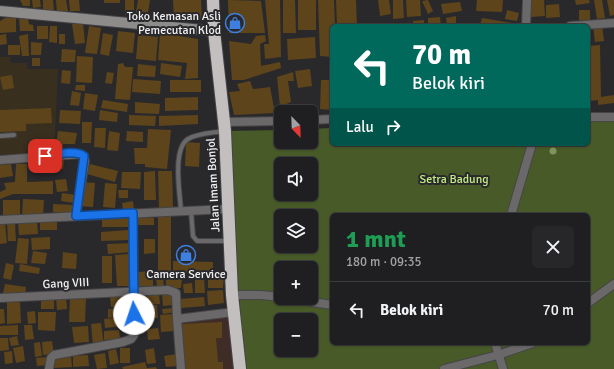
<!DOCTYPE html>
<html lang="id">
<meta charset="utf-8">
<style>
body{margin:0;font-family:Signika,sans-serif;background:#27272a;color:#f1f3f6;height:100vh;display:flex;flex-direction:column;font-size:15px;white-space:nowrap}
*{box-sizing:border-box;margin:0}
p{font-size:13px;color:#a1a2a5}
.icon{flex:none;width:22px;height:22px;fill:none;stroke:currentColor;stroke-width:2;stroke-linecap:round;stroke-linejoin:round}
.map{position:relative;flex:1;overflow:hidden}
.details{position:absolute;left:330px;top:213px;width:260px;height:132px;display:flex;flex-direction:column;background:#1f1f21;border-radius:6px;box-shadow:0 1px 3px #0004,0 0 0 1px #3c3d3f}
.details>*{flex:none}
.hud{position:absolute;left:330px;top:24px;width:260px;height:122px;border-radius:6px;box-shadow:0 1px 3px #0004,0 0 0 1px #3c3d3f;background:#00695c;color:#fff;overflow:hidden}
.needle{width:26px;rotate:157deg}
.buttons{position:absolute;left:274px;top:105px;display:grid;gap:8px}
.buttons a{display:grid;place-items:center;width:44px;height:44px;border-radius:6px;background:#1f1f21;box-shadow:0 1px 3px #0004,0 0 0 1px #3c3d3f;font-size:20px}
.pin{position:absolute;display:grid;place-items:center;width:34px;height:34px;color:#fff;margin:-17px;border-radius:8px;box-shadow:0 2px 6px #0006}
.me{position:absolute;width:44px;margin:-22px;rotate:356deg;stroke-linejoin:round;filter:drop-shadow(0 0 3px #0008)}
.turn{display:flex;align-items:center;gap:14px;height:84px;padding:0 16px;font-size:18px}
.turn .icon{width:52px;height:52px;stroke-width:2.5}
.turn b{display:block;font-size:28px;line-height:34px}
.then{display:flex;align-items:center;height:38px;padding:0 16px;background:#0003;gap:8px;font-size:15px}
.round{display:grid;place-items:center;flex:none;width:42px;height:42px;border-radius:6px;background:#27272a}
.head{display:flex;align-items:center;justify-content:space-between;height:68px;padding:0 16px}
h1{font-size:24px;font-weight:800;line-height:30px;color:#1e9e55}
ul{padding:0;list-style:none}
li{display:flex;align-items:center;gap:12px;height:56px;padding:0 16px;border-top:1px solid #3c3d3f}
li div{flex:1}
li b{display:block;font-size:15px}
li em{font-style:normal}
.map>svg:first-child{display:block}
.industrial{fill:#392f1f}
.education{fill:#3f2c26}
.green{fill:#475a28;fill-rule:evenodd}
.building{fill:#5d441b}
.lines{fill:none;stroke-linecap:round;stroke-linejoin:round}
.lane-casing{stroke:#454548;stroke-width:6}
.street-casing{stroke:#454548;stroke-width:10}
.secondary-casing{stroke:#454548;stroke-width:12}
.highway-casing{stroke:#454548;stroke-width:14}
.lane{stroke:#6a6868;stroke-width:4}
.street{stroke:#6a6868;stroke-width:8}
.secondary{stroke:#8e8b8b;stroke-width:10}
.highway{stroke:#c4bfbf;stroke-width:12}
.tree{fill:#7e955c}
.route-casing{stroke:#114b97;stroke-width:10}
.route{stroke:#1a73e8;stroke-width:7}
.labels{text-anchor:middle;stroke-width:4;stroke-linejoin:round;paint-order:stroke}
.poi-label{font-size:12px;fill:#f1f1f3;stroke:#29292c;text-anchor:end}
.park-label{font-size:12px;fill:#c3ed84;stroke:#29292c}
.street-label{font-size:12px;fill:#f1f1f3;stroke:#29292c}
</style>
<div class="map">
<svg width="614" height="369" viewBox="0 0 614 369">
<rect width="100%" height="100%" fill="#29292c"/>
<!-- industrial -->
<path class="industrial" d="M0 57H10L11 63H27V69H58L54 155 0 158Z"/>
<!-- education -->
<path class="education" d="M228 316 234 369H183L180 320Z"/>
<!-- green -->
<path class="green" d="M614 120V369H245L225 131 281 130V142H311V129L332 128V144H588V121ZM281 164H311V194H281ZM332 215H588V343H332ZM281 216H311V246H281ZM281 268H311V298H281ZM281 320H311V350H281Z"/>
<!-- building -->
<g class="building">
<path d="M20 0H30V6H23Z"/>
<path d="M32 0H40L41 7 33 8Z"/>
<path d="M43 0H53L54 11H43Z"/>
<path d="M56 0H66L68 11 57 13Z"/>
<path d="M69 0H79L80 11H70Z"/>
<rect x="104" y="0" width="16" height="3"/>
<rect x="125" y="0" width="9" height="15"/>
<path d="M138 0H150L147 19 135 17Z"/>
<path d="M173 0H201L202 20 174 21Z"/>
<path d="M228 0 261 1 265 33H229Z"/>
<path d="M265 0H280L281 57 265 59 264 44H269Z"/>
<path d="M283 0H295L296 33H283Z"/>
<rect x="298" y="0" width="18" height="30"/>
<path d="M318 0H334L335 26H332V57L320 56Z"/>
<path d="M336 0H356L357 26H337Z"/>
<path d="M378 0H389L391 14 380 16Z"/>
<path d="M393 0H403L404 18 393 19Z"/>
<path d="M406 0H420L421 16 407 17Z"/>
<path d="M428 0 433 11 428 14 422 1Z"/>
<path d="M477 0H503L502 12 476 11Z"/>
<path d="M530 0H544L545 16 531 17Z"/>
<path d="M575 0H589L590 3 576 5Z"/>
<path d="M594 0H602L605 18 597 19Z"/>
<path d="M607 0H614V15L610 16Z"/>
<path d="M460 2 462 11 443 14 441 4Z"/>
<path d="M559 4 560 17 546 18V5Z"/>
<path d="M507 10 519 13 517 21 505 19Z"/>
<rect x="579" y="10" width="11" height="10"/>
<path d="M456 16V26H447L446 18Z"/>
<path d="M440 17 441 26H428V18Z"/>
<path d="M5 18H16V32L0 33V21Z"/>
<path d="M19 18H28L29 24 33 25 34 31H20Z"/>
<path d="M482 18 524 25V26H480Z"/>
<path d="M424 20V26H413V21Z"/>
<path d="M83 23 85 43 75 44 72 24Z"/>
<path d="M602 25 604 41 595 42 593 26Z"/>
<rect x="37" y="26" width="11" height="13"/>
<path d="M50 26H57V43L49 42Z"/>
<path d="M89 26 101 28 97 54 85 53Z"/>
<path d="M118 31 135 33 133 53 116 51Z"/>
<path d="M103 33 113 35 109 56 100 54Z"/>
<path d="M160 33 198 39V78L185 79 187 63 158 60Z"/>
<path d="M6 34 7 44 0 45V35Z"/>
<path d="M28 34 29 56H22L19 36Z"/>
<rect x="59" y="34" width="6" height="10"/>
<path d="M138 35 158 37 156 61 136 59Z"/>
<path d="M265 35 266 41 260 44 261 66 280 62 281 68 244 80H232L229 41 251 44 256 36Z"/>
<path d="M315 37 316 58 288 60 287 39Z"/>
<path d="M31 42 42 43 41 55H31Z"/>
<rect x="8" y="45" width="12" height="10"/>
<path d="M600 45 601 97 614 95V103L598 105V100L589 101 588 46Z"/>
<path d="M62 49 76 50 75 62H61Z"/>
<path d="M77 56 93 57 92 83 76 82Z"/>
<rect x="32" y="58" width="8" height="8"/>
<path d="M123 63 125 67H133L130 100 115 99 118 64Z"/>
<path d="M161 63 182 66 180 77 160 74Z"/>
<path d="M138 64 156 66 155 77 137 76Z"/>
<path d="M310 69 312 86 298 88 295 71Z"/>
<path d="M62 70 71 71 70 84 61 83Z"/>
<path d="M107 72 114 73 112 84 105 83Z"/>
<path d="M293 72 294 81H288L291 102 280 107 277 77Z"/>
<path d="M12 75 14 88 3 90 0 77Z"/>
<path d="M133 79 161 81 160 94 132 92Z"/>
<rect x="170" y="80" width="31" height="12"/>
<path d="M321 80H332V110L320 109Z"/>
<path d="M250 81 253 89 270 87 275 113 234 115 229 92 240 91 237 84Z"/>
<path d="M76 85H85V91L75 90Z"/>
<path d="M72 91 81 93 79 106 70 105Z"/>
<path d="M85 93 98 95 95 111 83 109Z"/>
<path d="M198 97V110L165 111V98Z"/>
<path d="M103 100 128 104 127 112 101 108Z"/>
<path d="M135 102 160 104 159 114 135 113Z"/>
<path d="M51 108 52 123 26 124V131L0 132V110Z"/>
<path d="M60 110 81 111 80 124 59 123Z"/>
<path d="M100 110 118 113 117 122 99 120Z"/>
<path d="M129 115 156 116 155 126 129 125Z"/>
<path d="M198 115V124L159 126V116Z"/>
<path d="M82 122H92L91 143H82Z"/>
<path d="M95 128H106L105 148 94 147Z"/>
<path d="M148 129 171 130 167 169 145 167V164H135L134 148H147Z"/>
<path d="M58 131 77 133 75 144H63V154L55 152Z"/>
<path d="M109 131 120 133 118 151 107 150Z"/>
<path d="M127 131 143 132V142L126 141Z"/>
<path d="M186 142 200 143 199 167 185 166Z"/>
<path d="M69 156V160H64L63 169H59V159Z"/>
<path d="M11 164 13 176 0 178V165Z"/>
<path d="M16 164H27V182L53 181V194H13L0 199V192L6 189 4 183 15 182Z"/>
<path d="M90 164 118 171 115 182 87 174Z"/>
<path d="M155 171 156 200H144V172Z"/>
<path d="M158 171H172L173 207 159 208Z"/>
<path d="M122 172H141L140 189 121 188Z"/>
<path d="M66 179 68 191 57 192 55 180Z"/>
<path d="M82 182 95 183 93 207 79 206Z"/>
<path d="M105 183 117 184 115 208 103 207Z"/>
<path d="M118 190H128V198H119Z"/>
<path d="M62 193 76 195 74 203 61 201Z"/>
<path d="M23 199 44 200 43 217 22 215Z"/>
<rect x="3" y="200" width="17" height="16"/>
<path d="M133 201 134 210 123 212 122 203Z"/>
<path d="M53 204 74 205 73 214 53 212Z"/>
<rect x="158" y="216" width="13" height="58"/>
<path d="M131 217V227H102V218Z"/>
<rect x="137" y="218" width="17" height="7"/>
<rect x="40" y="220" width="17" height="10"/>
<path d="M37 221 38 234 19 235 18 222Z"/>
<path d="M5 222 7 243 0 244V223Z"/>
<path d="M7 222H15L16 241H8Z"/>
<path d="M128 230 129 240 101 241V232Z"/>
<path d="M50 237V249L32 250 31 238Z"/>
<path d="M18 238 29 239 27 264 15 263Z"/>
<path d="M144 239H155V253L144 254Z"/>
<path d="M132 243V252L108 254 107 244Z"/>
<path d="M33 251 47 253 45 264 31 263Z"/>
<path d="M63 252 77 254 76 269 62 268Z"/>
<path d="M129 254 131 286H117L115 255Z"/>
<rect x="102" y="256" width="10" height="27"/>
<path d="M173 261 213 262V274L173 273Z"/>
<path d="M6 263 14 265 11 280 3 278Z"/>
<path d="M20 264 40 268 39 274 19 271Z"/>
<path d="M153 271V286H138V272Z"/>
<path d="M208 275 224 276 223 288H208Z"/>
<path d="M156 277H163L164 288H157Z"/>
<path d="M195 278H204L205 293H195Z"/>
<path d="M166 279H182L181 288H166Z"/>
<path d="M192 283 193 293H184L183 284Z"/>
<path d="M5 284 26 287 25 296 3 293Z"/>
<path d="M223 290 224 303 208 305 207 291Z"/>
<path d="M172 292 173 305 163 306 162 294Z"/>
<path d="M159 294 160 304 139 305V296Z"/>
<path d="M110 295H131V306L111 307Z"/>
<path d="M70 297 86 298 85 322H69Z"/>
<path d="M204 297 205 306 181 308 180 299Z"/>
<rect x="41" y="298" width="13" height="11"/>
<path d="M56 298H66L67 309 57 310Z"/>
<path d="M7 300H20L21 323 7 324Z"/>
<path d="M153 305H157L158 318H154Z"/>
<path d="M121 308V317L108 318V309Z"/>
<path d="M174 308 175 312 163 314 162 309Z"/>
<path d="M0 309H4L5 323 0 324Z"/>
<path d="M131 309 132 325 105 328 104 319 123 317 124 322 123 310Z"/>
<path d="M35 311 36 323 28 324 27 312Z"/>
<path d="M38 312H56L55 331 38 330Z"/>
<path d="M140 313H150L151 327 141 328Z"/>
<path d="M173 314 175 331 161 332 160 315Z"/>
<path d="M222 322V338H216L218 362H223V369H183L182 324Z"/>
<path d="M101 323 104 345 93 346 91 324Z"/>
<path d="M18 325V335H0V326Z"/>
<path d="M24 325H32L34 339 25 340Z"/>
<path d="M88 326 89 342 74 343 72 327Z"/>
<path d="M158 328 160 339 148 340 147 329Z"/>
<path d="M119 330 120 339 104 340V331Z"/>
<path d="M17 336 19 345 11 346 9 338Z"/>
<path d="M0 338H8L9 350 0 351Z"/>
<path d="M52 341 54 354 43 355 42 342Z"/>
<path d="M40 342 42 356 35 357 34 343Z"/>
<path d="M23 346 25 361 16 363 13 348Z"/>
<rect x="120" y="348" width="10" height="15"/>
<path d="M154 348 156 363 147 364 145 350Z"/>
<path d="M116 349 119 363 110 365 108 351Z"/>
<path d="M12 351 13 363 5 364 4 352Z"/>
<path d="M105 353 107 368 97 369 94 355Z"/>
<path d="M177 354 178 366 166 367 164 356Z"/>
<path d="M71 355 72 367 54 368 53 356Z"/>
<path d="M88 355 89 366 73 367V356Z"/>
<path d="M48 357 49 365 37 366 36 358Z"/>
<path d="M145 362 147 368 156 367 157 369H123L122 367Z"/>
</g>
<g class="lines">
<!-- lane casing -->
<g class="lane-casing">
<g id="lane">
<path d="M0 136 14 135"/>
<path d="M181 211C180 194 172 149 188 139 198 133 213 133 224 131"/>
<path d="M191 211 193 236 197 241H229"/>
</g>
</g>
<!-- street casing -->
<g class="street-casing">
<g id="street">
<path d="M526 26 527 0"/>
<path d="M570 26 614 23"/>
<path d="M588 117H614"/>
<path d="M311 120 332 119"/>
<path d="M223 122 281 121"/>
<path d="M0 160 81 154 84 156 85 161 76 216"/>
<path d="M511 215 532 144"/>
<path d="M0 220 228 209"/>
<path d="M232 295H261L281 297"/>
<path d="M0 298 168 290 176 293 177 319 234 312"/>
<path d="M285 298 332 305"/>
<path d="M588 303 614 284"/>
<path d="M177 319 181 369"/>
<path d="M495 343 503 369"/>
<path d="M49 369 51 358 54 355 123 342 131 339 134 335 133 213"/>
<path d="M444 369 498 355 533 343"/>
</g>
</g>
<!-- secondary casing -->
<g class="secondary-casing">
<path id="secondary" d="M0 11 214 31"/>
</g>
<!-- highway casing -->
<g class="highway-casing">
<path id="highway" d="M213 0 214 31 225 131 232 295 240 369"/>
</g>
<!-- lane -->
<use href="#lane" class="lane"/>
<!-- street -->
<use href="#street" class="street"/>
<!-- secondary -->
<use href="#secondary" class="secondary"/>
<!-- highway -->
<use href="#highway" class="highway"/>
</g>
<!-- trees -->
<circle class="tree" cx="553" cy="151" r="3.5"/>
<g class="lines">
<!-- route casing -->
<g class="route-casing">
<path id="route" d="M45 156C55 155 75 149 84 156L76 216 133 213 134 314"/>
</g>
<!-- route -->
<use href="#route" class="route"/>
</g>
<!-- icons -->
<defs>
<g id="shop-ring" transform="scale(1)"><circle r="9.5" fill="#29292c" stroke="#3f7fe0" stroke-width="1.5"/><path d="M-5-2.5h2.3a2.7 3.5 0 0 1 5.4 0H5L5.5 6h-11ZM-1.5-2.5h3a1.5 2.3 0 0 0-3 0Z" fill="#3f7fe0"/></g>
</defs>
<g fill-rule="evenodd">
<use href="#shop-ring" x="235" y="23"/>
<use href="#shop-ring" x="186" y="255"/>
</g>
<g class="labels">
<!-- poi labels -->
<g class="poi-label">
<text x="221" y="20">Toko Kemasan Asli<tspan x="221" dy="14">Pemecutan Klod</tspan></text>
<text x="186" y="278" text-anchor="middle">Camera Service</text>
</g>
<!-- park labels -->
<g class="park-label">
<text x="454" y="183">Setra Badung</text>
</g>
<!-- street labels -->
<g class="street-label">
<text transform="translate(213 185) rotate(-93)" y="4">Jalan Imam Bonjol</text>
<text transform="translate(66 283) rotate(-3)" y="4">Gang VIII</text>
</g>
</g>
</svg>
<div class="buttons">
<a><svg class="needle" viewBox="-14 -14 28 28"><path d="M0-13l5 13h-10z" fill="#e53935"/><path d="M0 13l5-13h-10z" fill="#a1a2a5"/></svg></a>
<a><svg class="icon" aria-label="sound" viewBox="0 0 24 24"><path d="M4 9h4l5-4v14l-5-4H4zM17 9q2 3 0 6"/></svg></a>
<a><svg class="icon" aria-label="layers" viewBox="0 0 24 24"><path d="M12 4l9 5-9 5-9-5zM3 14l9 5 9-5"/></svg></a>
<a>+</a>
<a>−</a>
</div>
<div class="pin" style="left:45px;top:156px;background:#d93025"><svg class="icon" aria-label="arrive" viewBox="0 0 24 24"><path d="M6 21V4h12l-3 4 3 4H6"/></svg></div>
<svg class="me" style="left:134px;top:314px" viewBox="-20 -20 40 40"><circle r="19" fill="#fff"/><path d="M0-13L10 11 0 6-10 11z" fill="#1a73e8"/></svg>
<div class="hud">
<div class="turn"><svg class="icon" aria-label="left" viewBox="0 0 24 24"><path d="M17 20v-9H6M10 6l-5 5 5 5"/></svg><div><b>70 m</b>Belok kiri</div></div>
<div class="then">Lalu<svg class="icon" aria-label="right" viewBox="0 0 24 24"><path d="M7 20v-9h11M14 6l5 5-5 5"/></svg></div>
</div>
<section class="details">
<div class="head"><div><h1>1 mnt</h1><p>180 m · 09:35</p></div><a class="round"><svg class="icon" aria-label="close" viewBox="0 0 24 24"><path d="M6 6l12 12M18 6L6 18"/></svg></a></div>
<ul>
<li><svg class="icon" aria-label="left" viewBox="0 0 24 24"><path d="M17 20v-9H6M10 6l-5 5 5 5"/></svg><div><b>Belok kiri</b></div><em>70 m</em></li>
</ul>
</section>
</div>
